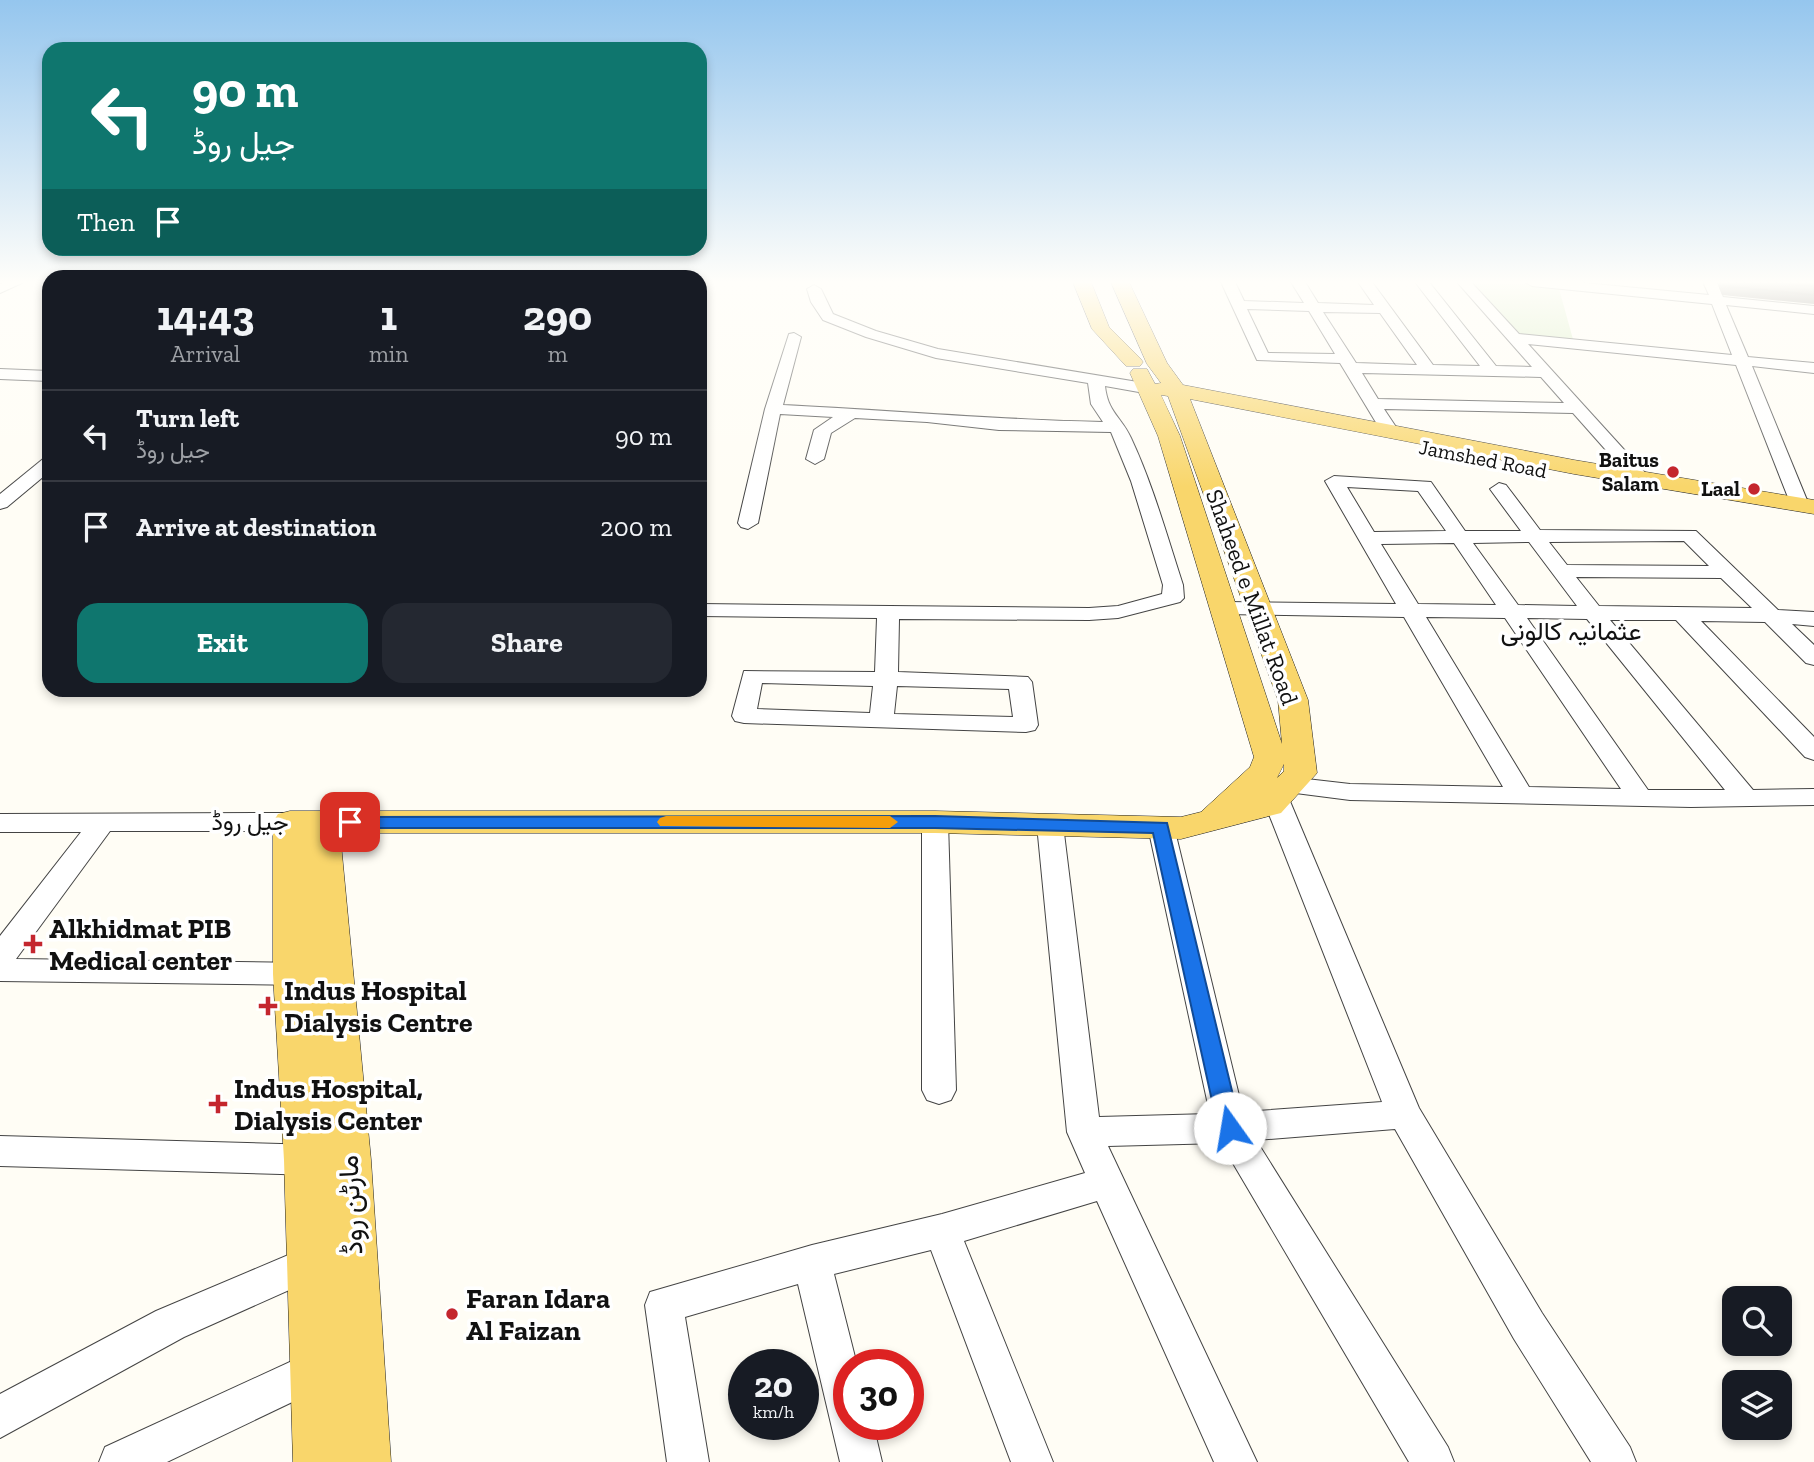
<!DOCTYPE html>
<meta charset="utf-8">
<style>
body{margin:0;font-family:"Zilla Slab",Vazirmatn,serif;background:#242831;color:#f1f3f6;height:100vh;display:flex;flex-direction:column;font-size:26px;white-space:nowrap}
*{box-sizing:border-box;margin:0}
p{font-size:23px;color:#9ea1a6}
.icon{flex:none;width:38px;height:38px;fill:none;stroke:currentColor;stroke-width:2;stroke-linecap:round;stroke-linejoin:round}
.map{position:relative;flex:1;overflow:hidden}
.sheet{position:absolute;left:42px;top:270px;width:665px;height:427px;display:flex;flex-direction:column;background:#171b24;border-radius:21px;box-shadow:0 4px 10px #0003}
.sheet>*{flex:none}
.hud{position:absolute;left:42px;top:42px;width:665px;height:214px;border-radius:21px;box-shadow:0 4px 10px #0003;background:#0f766e;color:#fff;overflow:hidden}
.buttons{position:absolute;left:1722px;top:1286px;display:grid;gap:14px}
.buttons a{display:grid;place-items:center;width:70px;height:70px;border-radius:14px;background:#171b24;box-shadow:0 4px 10px #0003;font-size:35px}
.speed{position:absolute;left:728px;top:1349px;display:flex;gap:14px;font-size:35px;font-weight:700;text-align:center}
.speed>*{display:grid;place-content:center;width:91px;height:91px;border-radius:50%;background:#171b24;box-shadow:0 4px 10px #0003;line-height:1}
.speed small{font-size:18px;font-weight:400}
.speed .limit{border:10px solid #d22;background:#fff;color:#111}
.pin{position:absolute;display:grid;place-items:center;width:60px;height:60px;color:#fff;margin:-30px;border-radius:14px;box-shadow:0 4px 10px #0006}
.me{position:absolute;width:77px;margin:-38px;rotate:347deg;stroke-linejoin:round;filter:drop-shadow(0 0 5px #0008)}
.turn{display:flex;align-items:center;gap:24px;height:147px;padding:0 35px;font-size:32px}
.turn .icon{width:91px;height:91px;stroke-width:2.5}
.turn b{display:block;font-size:49px;line-height:60px}
.then{display:flex;align-items:center;height:66px;padding:0 35px;background:#0003;gap:14px;font-size:26px}
.eta{display:flex;justify-content:space-evenly;align-items:center;height:119px;text-align:center}
.eta b{font-size:42px;font-weight:700;line-height:49px}
.button{display:flex;gap:14px;margin-top:auto;padding:14px 35px}
.button a{flex:1;height:80px;border-radius:21px;background:#0f766e;color:#fff;font-size:28px;font-weight:700;line-height:80px;text-align:center}
.button a+a{background:#242831;color:#f1f3f6}
ul{padding:0;list-style:none}
li{display:flex;align-items:center;gap:21px;height:91px;padding:0 35px;border-top:2px solid #363941}
li div{flex:1}
li b{display:block;font-size:26px}
li em{font-style:normal}
.map>svg:first-child{display:block}
.green{fill:#d5ebbd}
.lines{fill:none;stroke-linecap:round;stroke-linejoin:round}
.minor-casing{stroke:#444;stroke-width:2}
.major-casing{stroke:#222;stroke-width:1}
.minor{fill:#fff;fill-rule:evenodd}
.major{fill:#f9d66b;fill-rule:evenodd}
.wall{fill:#4d4742}
.building{fill:#5a524d;stroke:#3f3936;stroke-width:2}
.route{fill:#1a73e8;stroke:#114b97;stroke-width:2}
.slow{fill:#f59e0b}
.poi-dot{fill:#c4262e;stroke:#fff;stroke-width:2.5}
.labels{text-anchor:middle;stroke-width:7;stroke-linejoin:round;paint-order:stroke}
.far-street-label{font-size:21px;fill:#111;stroke:#fff}
.far-poi-label{font-size:21px;font-weight:bold;fill:#111;stroke:#fff;text-anchor:end}
.street-label{font-size:24px;fill:#111;stroke:#fff}
.neighbourhood-label{font-size:26px;fill:#111;stroke:#fff}
.near-poi-label{font-size:28px;font-weight:bold;fill:#111;stroke:#fff;text-anchor:start}
.near-street-label{font-size:28px;fill:#111;stroke:#fff}
</style>
<div class="map">
<svg width="1814" height="1462" viewBox="0 0 1814 1462">
<rect width="100%" height="100%" fill="#fffdf5"/>
<!-- green -->
<path class="green" d="M1464 282 1558 285 1574 343 1514 338Z"/>
<g class="lines">
<!-- minor casing -->
<g class="minor-casing">
<g id="minor">
<path d="M5 282H24L0 293V284Z"/>
<path d="M1221 282H1235L1244 301 1304 303 1291 282H1305L1318 303 1374 305 1358 282H1372L1433 365 1480 366 1415 282H1429L1496 366 1532 367 1457 282H1471L1519 334 1732 355 1712 304 1532 286 1525 282H1574L1709 295 1703 282H1717L1723 297 1814 306V314L1726 305 1748 357 1814 363V373L1752 366 1809 505 1800 511 1791 505 1736 365 1528 344 1648 476 1651 480 1648 484H1636L1573 413 1384 409 1398 430 1389 435 1383 434 1340 363 1257 360ZM1247 309 1309 311 1335 354 1268 353ZM1323 312 1380 313 1417 365 1356 363ZM1362 373 1541 377 1564 403 1378 399Z"/>
<path d="M814 285 821 289 833 314 876 331 938 349 1150 384 1158 389 1150 394 1105 386C1108 413 1121 416 1131 438 1153 485 1167 536 1183 585L1184 598 1180 602 1118 618 1089 620 899 619 898 672 1028 677 1032 682 1038 725 1035 730 1026 732 744 723 735 721 732 716 744 671 875 672 877 618 700 616V604L1089 608 1118 606 1162 594 1163 585 1131 481 1111 432 999 430 927 422 855 418 831 433 824 459 815 464 806 459 814 430 833 417 780 414 758 523 748 529 741 527 738 523 765 409 789 334 794 333 801 337 783 405C890 410 996 420 1103 422L1091 404 1088 383 936 358 866 337 823 320 811 302 807 289ZM762 683 873 686 870 713 757 709ZM897 686 1009 689 1013 717 894 714Z"/>
<path d="M0 369 49 371V381L0 379Z"/>
<path d="M49 458V472L7 507 0 509V494L43 459Z"/>
<path d="M1334 476 1431 482 1465 531H1521L1490 489 1499 483 1506 485 1540 530 1696 531 1778 610 1814 612V626L1792 624 1814 645V665L1806 663 1765 622 1701 621 1814 737V760L1805 757 1676 620H1610L1753 790 1814 789V805L1691 807 1350 800 1280 791 1276 785 1280 779 1289 777 1350 784 1503 787 1404 617 1223 614 1215 613 1212 608 1215 603 1223 602 1396 604 1325 481ZM1347 487 1418 491 1446 531 1374 532ZM1684 541 1709 566 1567 565 1549 542ZM1529 542 1577 606 1518 605 1473 543ZM1454 543 1496 605 1418 604 1381 544ZM1576 577 1721 578 1752 608 1599 606ZM1426 617 1505 618 1621 789 1529 787ZM1527 618 1587 619 1725 790H1648Z"/>
<path d="M1276 791 1285 793 1289 799 1419 1108 1542 1313 1630 1447 1636 1462H1591L1514 1339 1395 1129 1256 1140 1448 1447 1454 1462H1409L1221 1143 1108 1146 1257 1462H1214L1097 1201 964 1241 1053 1462H1011L931 1250 834 1274 857 1365H849V1424H873L882 1462H840L798 1284 685 1317 709 1462H667L645 1305 650 1292 812 1245 942 1214 1085 1173 1067 1132 1037 825 1041 819 1050 816 1059 819 1063 825 1099 1117 1210 1114 1148 827 1151 821 1161 818 1171 821 1174 827 1243 1112 1382 1102 1263 799 1267 793Z"/>
<path d="M290 813 299 816 303 822 299 828 290 831H110L16 959 305 963 316 966 320 974 316 982 305 985 0 981V936L81 832H0V814Z"/>
<path d="M935 813 944 816 948 822 956 1090 951 1100 939 1104 927 1100 922 1090V822L926 816Z"/>
<path d="M0 1136 316 1145 328 1149 334 1160 328 1171 316 1175 0 1166Z"/>
<path d="M312 1245 325 1250 331 1262 325 1274 184 1337 0 1438V1394L156 1311Z"/>
<path d="M316 1350 330 1356 336 1370 330 1384 167 1462H99L105 1447Z"/>
</g>
</g>
<!-- major casing -->
<g class="major-casing">
<g id="major">
<path d="M1073 282H1091L1109 327 1140 358 1143 362 1140 366H1126L1092 329Z"/>
<path d="M1111 282H1129L1167 363 1183 385 1574 460 1814 500V514L1574 474 1190 399 1308 700 1317 773 1281 813 1181 839 935 833H340L371 1160 391 1462H293L284 1160 273 974V822L278 814 290 811H935L1181 817 1201 812 1250 767 1254 757 1158 436 1130 373 1133 369H1147L1155 384 1161 383 1147 364ZM1161 395 1168 396 1278 700 1282 744 1180 436ZM1284 764V771L1277 778Z"/>
</g>
</g>
<!-- minor -->
<use href="#minor" class="minor"/>
<!-- major -->
<use href="#major" class="major"/>
</g>
<!-- wall -->
<path class="wall" d="M1715 282H1814V304L1722 295 1718 285 1719 283Z"/>
<!-- building -->
<path class="building" d="M1723 282H1770L1814 286V295L1725 286Z"/>
<!-- sky -->
<linearGradient id="sky" x2="0" y2="1"><stop stop-color="#95c6ee"/><stop offset="0.58" stop-color="#fffefa"/><stop offset="1" stop-color="#fffefa" stop-opacity="0"/></linearGradient>
<rect width="1814" height="487" fill="url(#sky)"/>
<!-- route -->
<path class="route" d="M935 816 1167 823 1241 1128 1237 1135 1230 1138 1222 1135 1218 1128 1153 833 935 828H350L341 822 350 817Z"/>
<!-- slow -->
<path class="slow" d="M666 816H890L898 822 890 828 660 826 657 822 660 818Z"/>
<!-- markers -->
<g class="poi-dot">
<circle cx="1673" cy="472" r="7"/>
<circle cx="1754" cy="489" r="7"/>
<path d="M29.5 933.5h7v7h7v7h-7v7h-7v-7h-7v-7h7z"/>
<path d="M264.5 995.5h7v7h7v7h-7v7h-7v-7h-7v-7h7z"/>
<path d="M214.5 1093.5h7v7h7v7h-7v7h-7v-7h-7v-7h7z"/>
<circle cx="452" cy="1314" r="7"/>
</g>
<g class="labels">
<!-- far-street labels -->
<g class="far-street-label">
<text transform="translate(1483 459) rotate(11)" y="7">Jamshed Road</text>
</g>
<!-- far-poi labels -->
<g class="far-poi-label">
<text x="1659" y="467">Baitus<tspan x="1659" dy="24">Salam</tspan></text>
<text x="1740" y="496">Laal</text>
</g>
<!-- street labels -->
<g class="street-label">
<text transform="translate(1252 597) rotate(70)" y="8">Shaheed e Millat Road</text>
<text x="250" y="830">جیل روڈ</text>
</g>
<!-- neighbourhood labels -->
<g class="neighbourhood-label">
<text x="1571" y="640">عثمانیہ کالونی</text>
</g>
<!-- near-poi labels -->
<g class="near-poi-label">
<text x="49" y="938">Alkhidmat PIB<tspan x="49" dy="32">Medical center</tspan></text>
<text x="284" y="1000">Indus Hospital<tspan x="284" dy="32">Dialysis Centre</tspan></text>
<text x="234" y="1098">Indus Hospital,<tspan x="234" dy="32">Dialysis Center</tspan></text>
<text x="466" y="1308">Faran Idara<tspan x="466" dy="32">Al Faizan</tspan></text>
</g>
<!-- near-street labels -->
<g class="near-street-label">
<text transform="translate(350 1205) rotate(-93)" y="10">مارٹن روڈ</text>
</g>
</g>
</svg>
<div class="buttons">
<a><svg class="icon" aria-label="search" viewBox="0 0 24 24"><circle cx="10" cy="10" r="6"/><path d="M15 15l6 6"/></svg></a>
<a><svg class="icon" aria-label="layers" viewBox="0 0 24 24"><path d="M12 4l9 5-9 5-9-5zM3 14l9 5 9-5"/></svg></a>
</div>
<div class="speed"><div>20<small>km/h</small></div><div class="limit">30</div></div>
<div class="pin" style="left:350px;top:822px;background:#d93025"><svg class="icon" aria-label="arrive" viewBox="0 0 24 24"><path d="M6 21V4h12l-3 4 3 4H6"/></svg></div>
<svg class="me" style="left:1230px;top:1128px" viewBox="-20 -20 40 40"><circle r="19" fill="#fff"/><path d="M0-13L10 11 0 6-10 11z" fill="#1a73e8"/></svg>
<div class="hud">
<div class="turn"><svg class="icon" aria-label="left" viewBox="0 0 24 24"><path d="M17 20v-9H6M10 6l-5 5 5 5"/></svg><div><b>90 m</b>جیل روڈ</div></div>
<div class="then">Then<svg class="icon" aria-label="arrive" viewBox="0 0 24 24"><path d="M6 21V4h12l-3 4 3 4H6"/></svg></div>
</div>
<section class="sheet">
<div class="eta">
<div><b>14:43</b><p>Arrival</p></div>
<div><b>1</b><p>min</p></div>
<div><b>290</b><p>m</p></div>
</div>
<ul>
<li><svg class="icon" aria-label="left" viewBox="0 0 24 24"><path d="M17 20v-9H6M10 6l-5 5 5 5"/></svg><div><b>Turn left</b><p>جیل روڈ</p></div><em>90 m</em></li>
<li><svg class="icon" aria-label="arrive" viewBox="0 0 24 24"><path d="M6 21V4h12l-3 4 3 4H6"/></svg><div><b>Arrive at destination</b></div><em>200 m</em></li>
</ul>
<div class="button"><a>Exit</a><a>Share</a></div>
</section>
</div>
